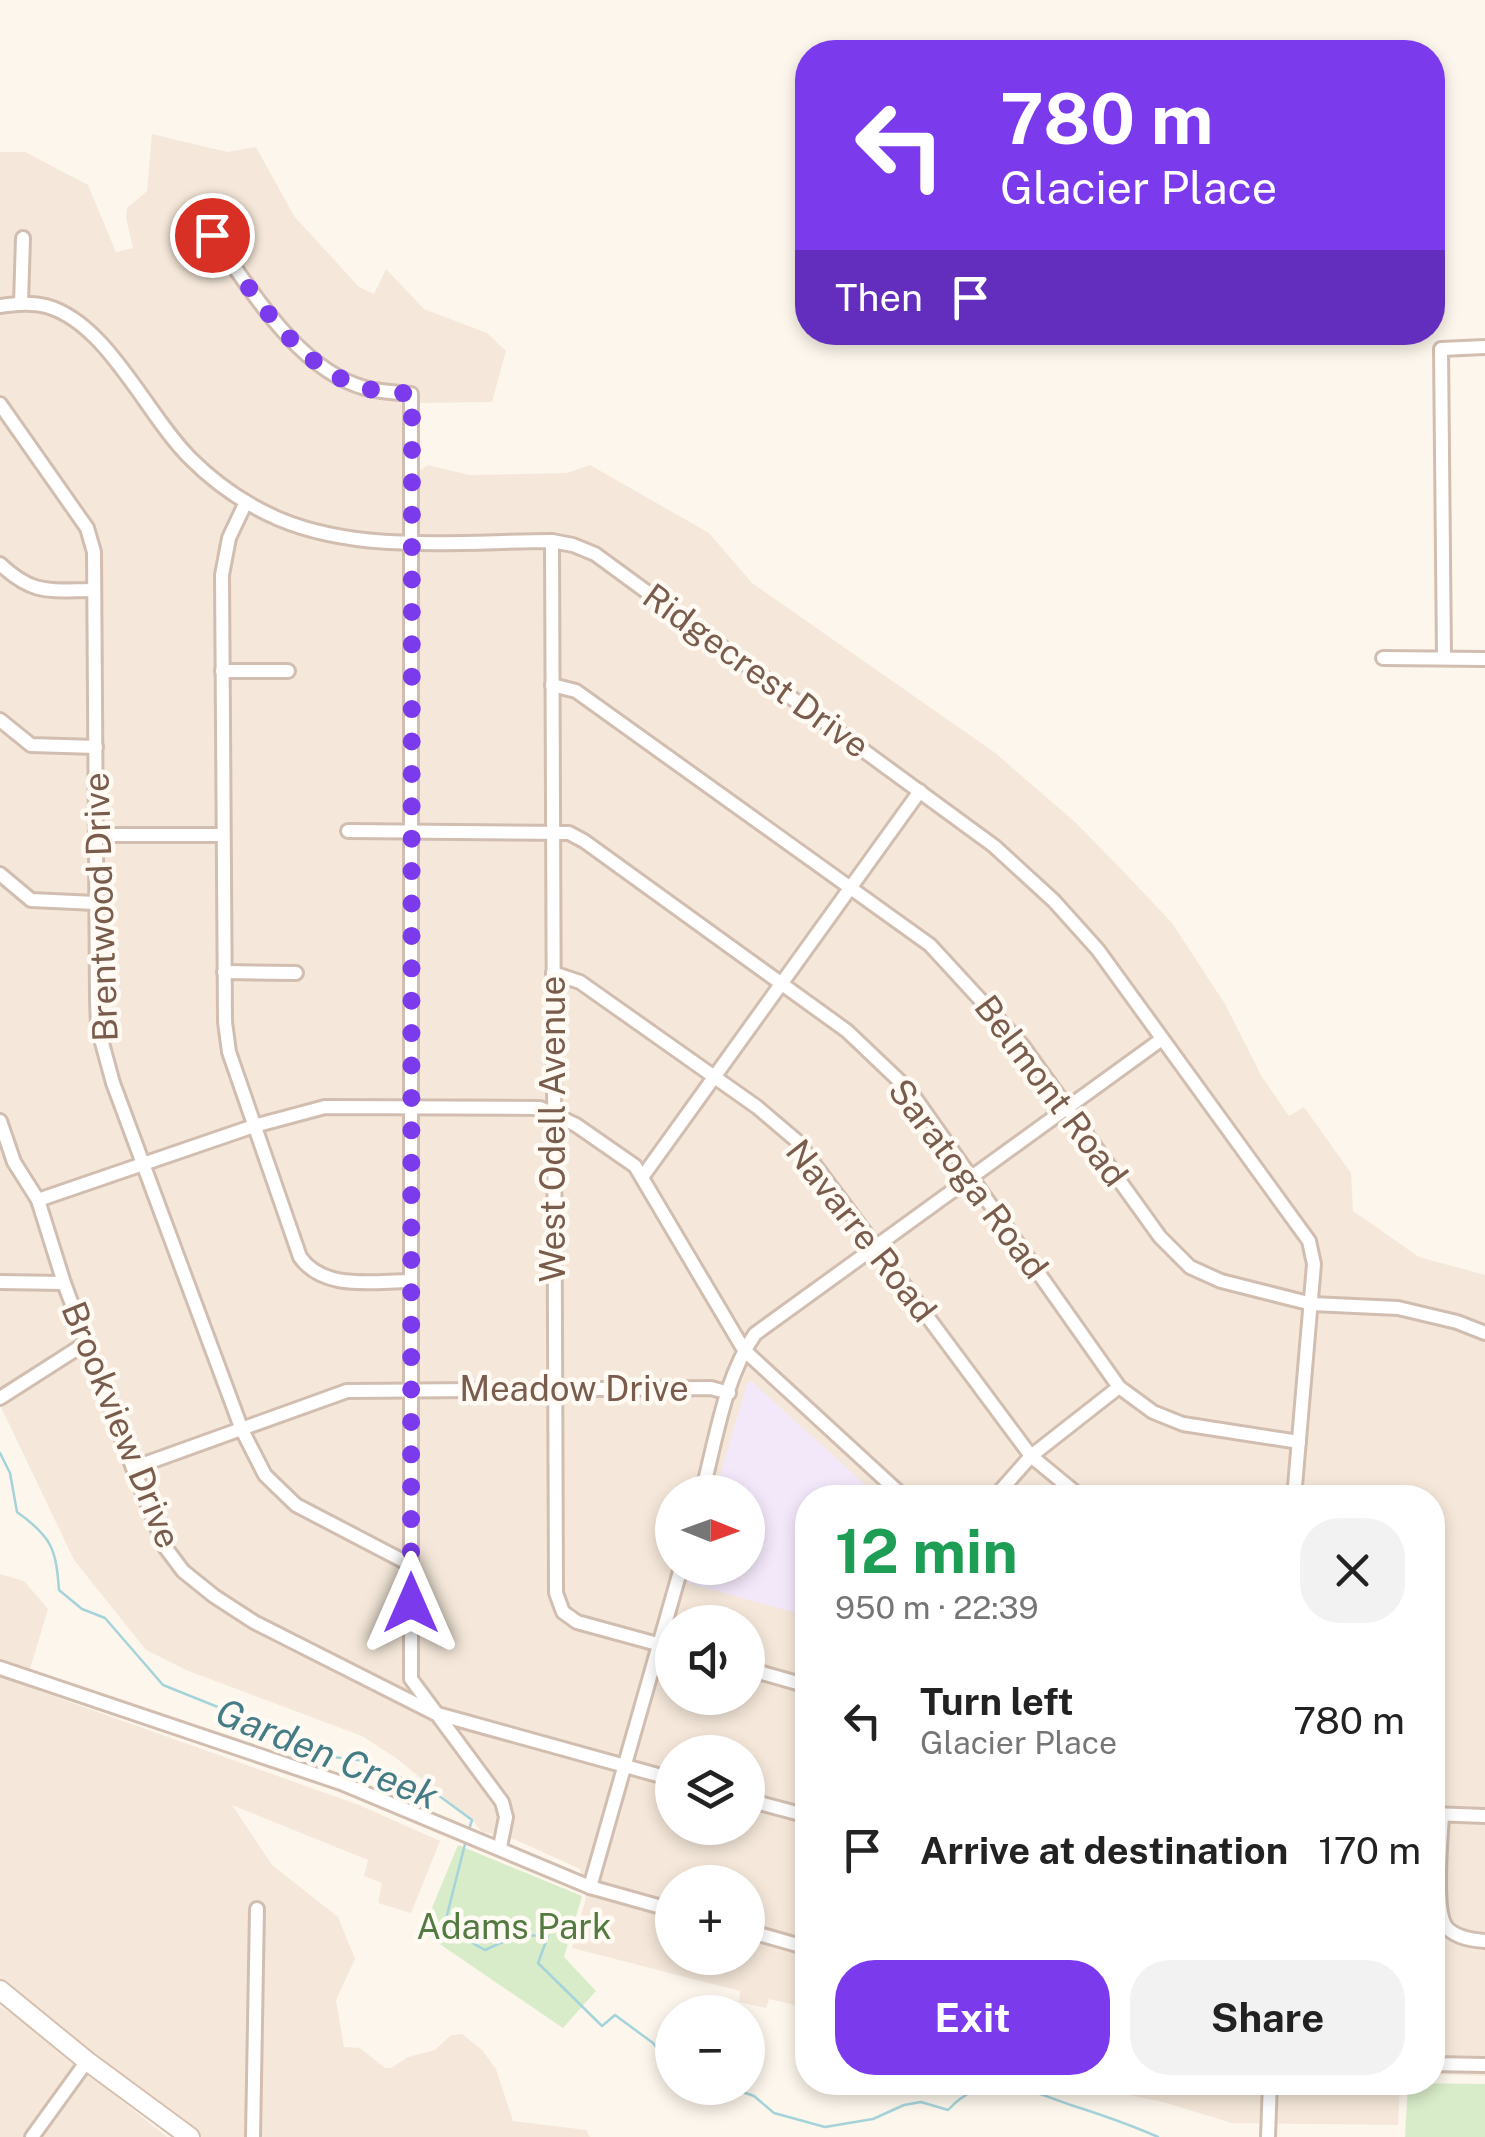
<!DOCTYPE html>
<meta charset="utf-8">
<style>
body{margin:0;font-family:"Public Sans",sans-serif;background:#f2f2f2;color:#222;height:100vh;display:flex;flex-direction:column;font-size:38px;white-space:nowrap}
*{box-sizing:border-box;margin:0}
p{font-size:32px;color:#767676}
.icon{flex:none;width:55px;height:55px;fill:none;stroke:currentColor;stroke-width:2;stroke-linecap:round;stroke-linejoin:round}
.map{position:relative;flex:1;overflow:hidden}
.side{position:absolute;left:795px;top:1485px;width:650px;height:610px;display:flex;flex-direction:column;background:#fff;border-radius:40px;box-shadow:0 5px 15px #0003}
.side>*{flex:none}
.banner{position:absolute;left:795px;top:40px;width:650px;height:305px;border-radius:40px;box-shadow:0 5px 15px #0003;background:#7c3aed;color:#fff;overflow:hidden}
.needle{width:65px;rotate:91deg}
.controls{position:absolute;left:655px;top:1475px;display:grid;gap:20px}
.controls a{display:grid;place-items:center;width:110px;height:110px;border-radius:50%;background:#fff;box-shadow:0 5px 15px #0003;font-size:50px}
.pin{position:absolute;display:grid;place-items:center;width:85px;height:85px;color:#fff;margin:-42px;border:5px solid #fff;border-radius:50%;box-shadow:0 2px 10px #0007}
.me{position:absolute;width:110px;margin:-55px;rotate:0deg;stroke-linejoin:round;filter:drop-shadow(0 0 8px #0008)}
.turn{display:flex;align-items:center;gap:35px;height:210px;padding:0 40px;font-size:45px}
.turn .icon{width:130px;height:130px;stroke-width:2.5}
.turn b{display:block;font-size:70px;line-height:85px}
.then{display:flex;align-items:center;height:95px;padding:0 40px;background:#0003;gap:20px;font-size:38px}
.round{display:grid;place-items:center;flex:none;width:105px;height:105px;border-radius:40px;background:#f2f2f2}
.head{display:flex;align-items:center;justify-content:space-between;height:170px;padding:0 40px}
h1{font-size:60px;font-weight:700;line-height:75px;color:#1e9e55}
.action{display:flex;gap:20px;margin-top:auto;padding:20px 40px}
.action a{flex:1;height:115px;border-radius:40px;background:#7c3aed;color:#fff;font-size:40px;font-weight:700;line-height:115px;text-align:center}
.action a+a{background:#f2f2f2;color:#222}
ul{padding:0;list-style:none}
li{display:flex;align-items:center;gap:30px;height:130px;padding:0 40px}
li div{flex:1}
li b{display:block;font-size:38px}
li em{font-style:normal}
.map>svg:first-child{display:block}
.residential{fill:#f5e8da;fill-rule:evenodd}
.education{fill:#f3e8fa}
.green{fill:#d8ecc9}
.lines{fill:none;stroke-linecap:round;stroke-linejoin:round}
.stream{stroke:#a5d3da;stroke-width:2.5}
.minor-casing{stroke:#d1beb0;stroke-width:18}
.secondary-casing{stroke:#d6c0b0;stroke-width:22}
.minor{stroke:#fff;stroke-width:12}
.secondary{stroke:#fff;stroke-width:18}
.route{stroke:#7c3aed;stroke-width:18;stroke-dasharray:0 32.4}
.labels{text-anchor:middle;stroke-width:9;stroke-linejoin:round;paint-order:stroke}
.street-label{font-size:35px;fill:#7a5c4d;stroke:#fffaf3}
.park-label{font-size:35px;fill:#537a41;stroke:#fffaf3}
.water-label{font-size:38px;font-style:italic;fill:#437c86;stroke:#fffaf3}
</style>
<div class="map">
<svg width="1485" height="2137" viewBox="0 0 1485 2137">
<rect width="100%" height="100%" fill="#fdf6ec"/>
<!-- residential -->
<g class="residential">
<path d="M152 134 227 152 256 147 294 216 359 287 374 294 386 269 424 309 487 333 506 351 492 402 419 403V471L428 465 469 475 567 473 590 465 709 533 752 583 994 752 1075 822 1122 870 1172 923 1225 1004 1262 1077 1289 1116 1304 1107 1351 1173 1353 1211 1419 1257 1485 1275V2076L1433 2074 1432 1498H808L807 2008 769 1999 766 2008 739 2002 740 1991 572 1948 586 1898 580 1869 516 1840 482 1832 472 1820 396 1758 362 1736 186 1670 146 1650 74 1560 0 1405V152H25L88 185 116 252 133 248 126 218 127 208 147 191ZM672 1492H748V1568H672ZM672 1622H748V1698H672ZM672 1752H748V1828H672ZM672 1882H748V1958H672Z"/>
<path d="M0 1574 24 1581 48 1609 25 1686 359 1805 440 1841 411 1913 378 1903 382 1883 364 1876 368 1860 232 1805 272 1865 338 1917 355 1959 336 2000 344 2047 360 2048 385 2068H391L408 2057 435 2050 451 2035 462 2034 482 2050 496 2069 513 2121 586 2130 590 2137H202L0 1982Z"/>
<path d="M0 2006 31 2028 167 2137H0Z"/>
<path d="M1069 2083H1400L1398 2125 1232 2123 1163 2102Z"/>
</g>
<!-- education -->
<path class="education" d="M751 1381 879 1497 808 1498 807 1616 688 1583 693 1568H748V1492H715L747 1384Z"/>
<!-- green -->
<g class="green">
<path d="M458 1845 582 1896 564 1957 596 1991 563 2028 422 1932Z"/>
<path d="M1408 2083 1485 2084V2137H1405Z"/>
</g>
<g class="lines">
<!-- stream -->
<g class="stream">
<path d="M0 1453 10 1473 17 1512C52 1537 56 1549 59 1590L82 1609 105 1618 163 1685 275 1730 317 1755 365 1761 438 1795 472 1820 468 1832"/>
<path d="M466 1840 444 1927 485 1950 518 1935 548 1936 538 1963 602 2026 615 2015 653 2043 672 2066"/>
<path d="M731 2088 754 2096 774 2113 825 2127 873 2119 904 2105 921 2102 948 2110C991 2065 1027 2091 1077 2107 1105 2116 1131 2125 1158 2137"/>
</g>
<!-- minor casing -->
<g class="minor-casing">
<g id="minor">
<path d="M212 235C250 288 298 370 365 388 379 392 396 392 411 394V1679L502 1802 506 1817 500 1847"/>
<path d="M21 304 23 238"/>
<path d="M0 306C15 304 31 302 46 306 108 323 146 415 191 459 216 484 247 505 279 519 362 554 464 541 552 541L573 545 595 554 994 846 1054 901 1098 950 1309 1241 1314 1264 1294 1498"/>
<path d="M0 404 87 528 94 552 97 999 98 1028 113 1083 242 1430 265 1475 296 1505 411 1565"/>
<path d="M246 502 229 538 222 575 225 1022 229 1052 300 1257C324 1291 373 1281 410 1281"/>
<path d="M552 541 556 1593 563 1612 577 1622 672 1648"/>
<path d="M0 564C34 596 50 590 94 590"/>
<path d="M1383 658 1485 659"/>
<path d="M1444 658 1441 349 1485 347"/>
<path d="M222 671H288"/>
<path d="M552 685 576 691 930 945 1022 1045 1160 1237 1190 1267 1221 1281 1312 1304 1398 1308 1457 1322 1485 1333"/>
<path d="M0 720 31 745 96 747"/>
<path d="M348 831 569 833 584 841 847 1031 910 1091 1119 1387 1153 1412 1183 1424 1299 1442"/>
<path d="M96 835H223"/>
<path d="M0 874 31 900 96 903"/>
<path d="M224 972 296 973"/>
<path d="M553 973 580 982 757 1107 797 1141 1031 1456 1082 1498"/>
<path d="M0 1121 14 1162 38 1200 64 1283 133 1468 165 1547 183 1571 214 1596 254 1622 434 1713 672 1779"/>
<path d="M643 1176 920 791"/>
<path d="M38 1200 254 1126 325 1107 540 1108 576 1125 635 1166 744 1350 905 1498"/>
<path d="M0 1282 64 1283"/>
<path d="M0 1398 86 1343"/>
<path d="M133 1468 347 1391 711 1388 729 1393"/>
<path d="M702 1492C716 1441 724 1378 755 1334L1162 1039"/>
<path d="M994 1498 1031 1456 1119 1387"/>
<path d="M0 1668 341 1783 590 1887 672 1910"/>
<path d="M748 1669 808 1686"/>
<path d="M748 1800 808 1816"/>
<path d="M1432 1814 1485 1816"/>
<path d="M1442 1815C1441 1838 1433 1912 1447 1928 1457 1938 1472 1940 1485 1941"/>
<path d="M590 1887 681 1568"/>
<path d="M748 1931 808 1948"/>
<path d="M1432 2064 1485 2065"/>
<path d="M32 2137 87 2061"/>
<path d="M253 2137 257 1909"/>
<path d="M1268 2137 1270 2082"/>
</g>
</g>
<!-- secondary casing -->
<g class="secondary-casing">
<path id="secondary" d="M0 1990 87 2061 190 2137"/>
</g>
<!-- minor -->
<use href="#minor" class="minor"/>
<!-- secondary -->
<use href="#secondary" class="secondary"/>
</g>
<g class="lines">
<!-- route -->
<path class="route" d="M212 235C250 288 298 370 365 388 379 392 396 392 412 394L411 1603"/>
</g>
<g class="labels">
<!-- street labels -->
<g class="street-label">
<text transform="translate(756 671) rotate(36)" y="12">Ridgecrest Drive</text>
<text transform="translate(101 907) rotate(-92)" y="12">Brentwood Drive</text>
<text transform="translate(1051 1091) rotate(53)" y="12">Belmont Road</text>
<text transform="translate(553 1129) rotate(-90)" y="12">West Odell Avenue</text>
<text transform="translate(968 1179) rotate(53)" y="12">Saratoga Road</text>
<text transform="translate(861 1231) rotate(52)" y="12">Navarre Road</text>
<text x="574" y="1401">Meadow Drive</text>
<text transform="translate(121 1425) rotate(68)" y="12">Brookview Drive</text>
</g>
<!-- park labels -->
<g class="park-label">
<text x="514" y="1939">Adams Park</text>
</g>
<!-- water labels -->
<g class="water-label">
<text transform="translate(327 1754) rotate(22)" y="13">Garden Creek</text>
</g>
</g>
</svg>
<div class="controls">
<a><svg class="needle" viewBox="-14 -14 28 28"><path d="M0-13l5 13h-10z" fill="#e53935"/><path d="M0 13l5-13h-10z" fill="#767676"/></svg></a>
<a><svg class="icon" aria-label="sound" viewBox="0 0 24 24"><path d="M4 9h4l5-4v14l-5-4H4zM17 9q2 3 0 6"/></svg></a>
<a><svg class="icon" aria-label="layers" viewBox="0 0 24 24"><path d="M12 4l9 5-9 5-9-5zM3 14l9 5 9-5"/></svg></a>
<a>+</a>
<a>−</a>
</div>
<div class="pin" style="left:212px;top:235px;background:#d93025"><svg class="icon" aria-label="arrive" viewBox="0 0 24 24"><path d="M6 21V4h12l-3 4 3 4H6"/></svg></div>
<svg class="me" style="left:411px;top:1603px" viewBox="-20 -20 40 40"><path d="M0-17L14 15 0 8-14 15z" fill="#7c3aed" stroke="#fff" stroke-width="4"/></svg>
<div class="banner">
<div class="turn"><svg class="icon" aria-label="left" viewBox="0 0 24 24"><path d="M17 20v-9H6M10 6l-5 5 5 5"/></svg><div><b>780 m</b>Glacier Place</div></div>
<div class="then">Then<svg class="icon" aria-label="arrive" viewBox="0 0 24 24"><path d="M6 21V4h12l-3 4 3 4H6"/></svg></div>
</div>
<section class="side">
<div class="head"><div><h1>12 min</h1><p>950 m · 22:39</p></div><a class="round"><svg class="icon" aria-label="close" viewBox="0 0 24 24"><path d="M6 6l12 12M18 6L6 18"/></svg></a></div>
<ul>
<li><svg class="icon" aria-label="left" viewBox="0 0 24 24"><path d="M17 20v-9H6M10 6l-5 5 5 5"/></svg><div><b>Turn left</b><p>Glacier Place</p></div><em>780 m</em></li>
<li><svg class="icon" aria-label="arrive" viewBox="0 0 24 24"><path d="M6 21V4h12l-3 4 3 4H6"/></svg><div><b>Arrive at destination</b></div><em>170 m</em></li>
</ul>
<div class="action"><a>Exit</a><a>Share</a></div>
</section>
</div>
